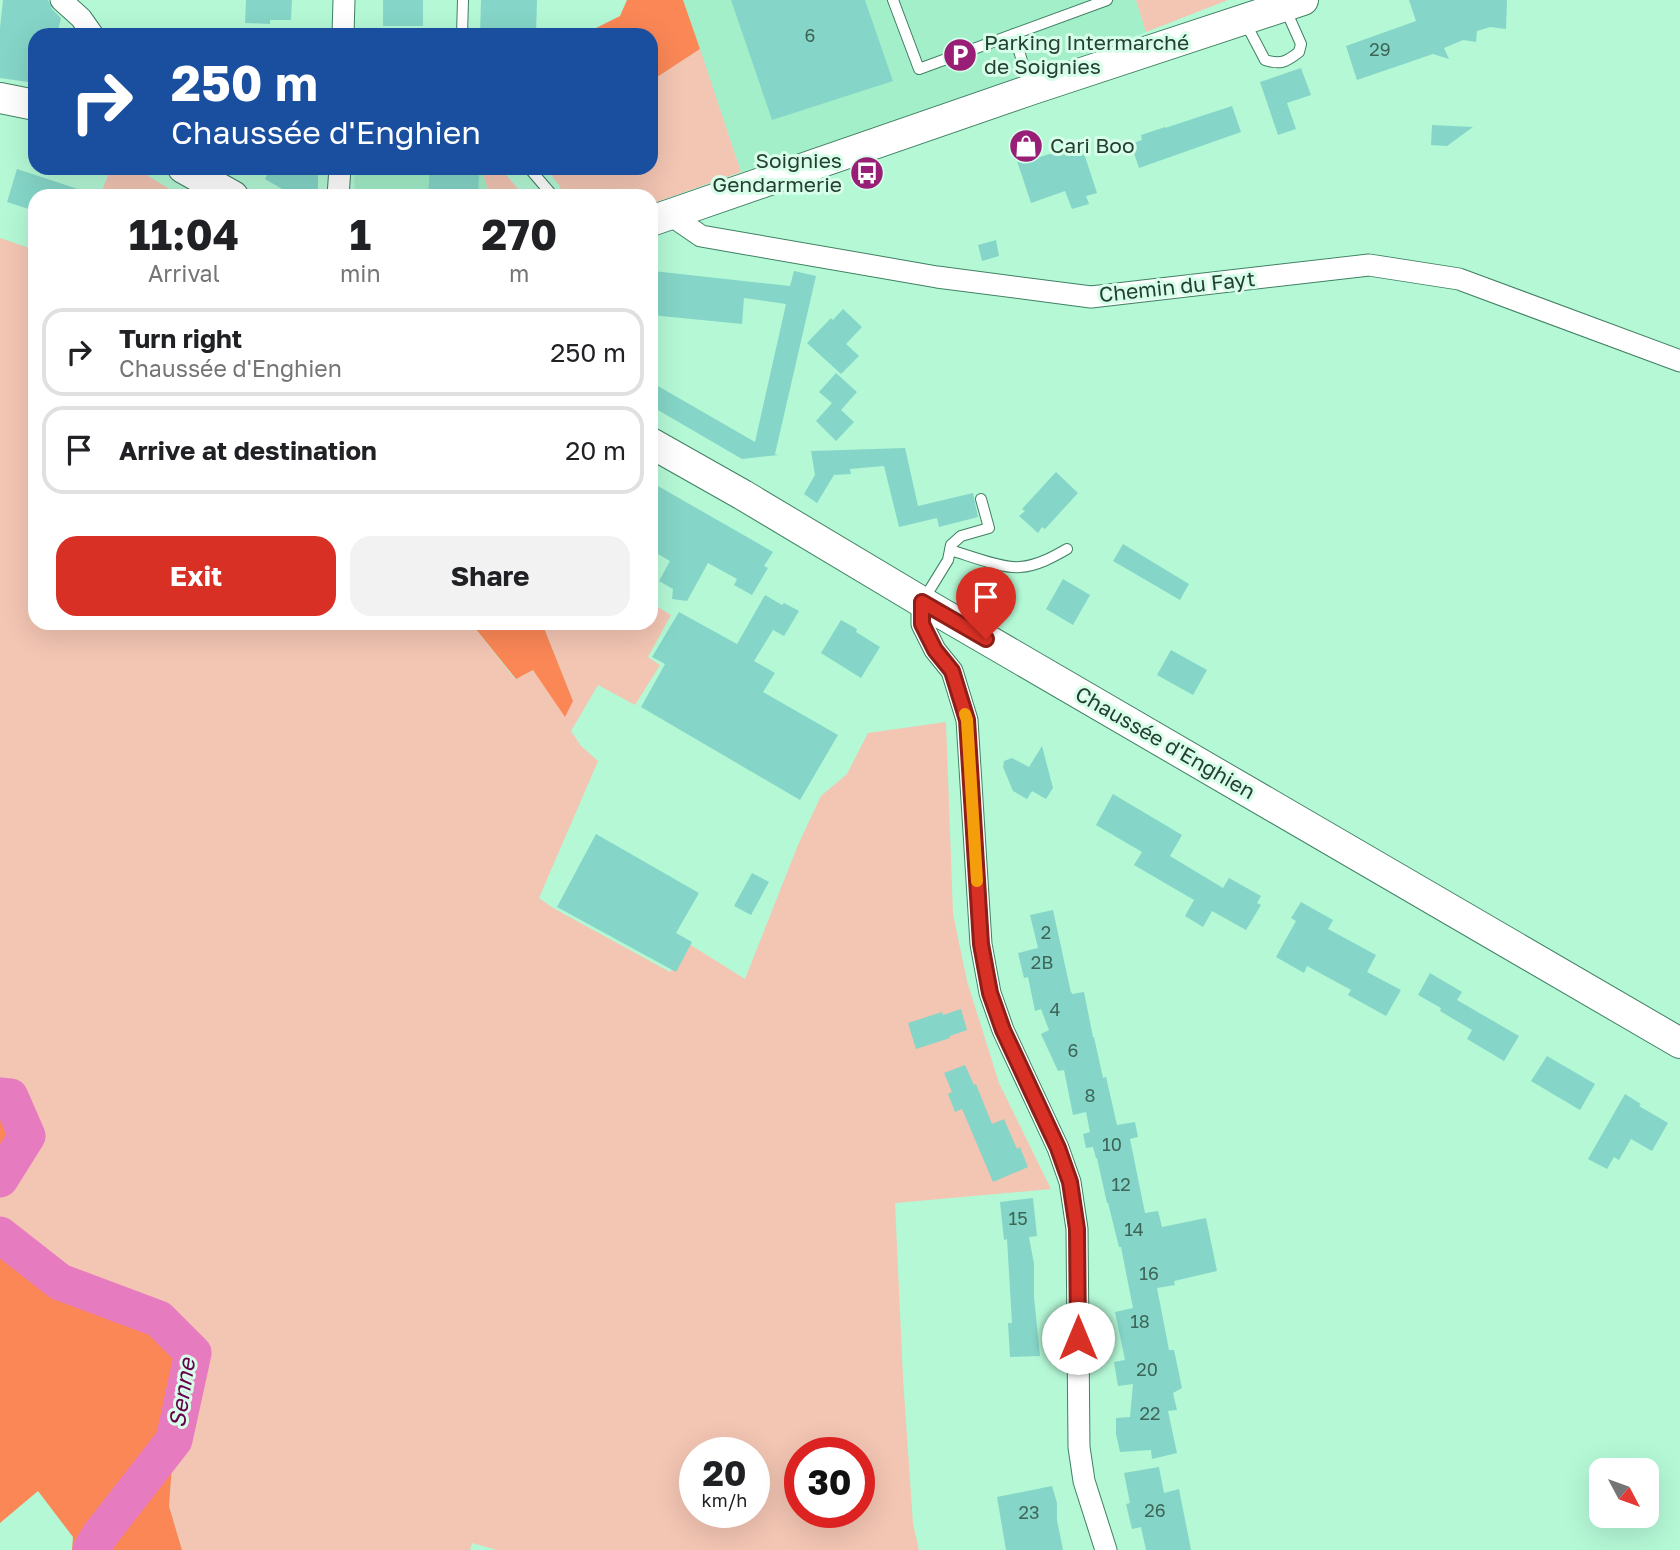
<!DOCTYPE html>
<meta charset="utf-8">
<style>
body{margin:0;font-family:"Golos Text",sans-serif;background:#f2f2f2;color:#202124;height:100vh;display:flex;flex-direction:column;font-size:26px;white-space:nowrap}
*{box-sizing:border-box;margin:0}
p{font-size:23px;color:#757577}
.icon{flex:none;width:38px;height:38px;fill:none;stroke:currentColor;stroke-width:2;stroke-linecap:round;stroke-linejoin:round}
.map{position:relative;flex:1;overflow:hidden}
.panel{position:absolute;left:28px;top:189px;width:630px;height:441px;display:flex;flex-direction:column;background:#fff;border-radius:21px;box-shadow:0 7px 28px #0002}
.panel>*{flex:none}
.guide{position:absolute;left:28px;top:28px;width:630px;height:147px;border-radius:21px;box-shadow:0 7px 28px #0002;background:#1a4fa0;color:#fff;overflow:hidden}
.needle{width:46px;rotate:131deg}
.controls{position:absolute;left:1589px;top:1458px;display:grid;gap:14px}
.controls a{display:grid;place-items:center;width:70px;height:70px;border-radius:14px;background:#fff;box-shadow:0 7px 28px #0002;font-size:35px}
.speed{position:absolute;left:679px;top:1437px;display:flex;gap:14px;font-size:35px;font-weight:700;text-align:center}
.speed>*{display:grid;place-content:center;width:91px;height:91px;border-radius:50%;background:#fff;box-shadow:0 7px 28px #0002;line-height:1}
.speed small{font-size:18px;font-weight:400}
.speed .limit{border:10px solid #d22;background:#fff;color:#111}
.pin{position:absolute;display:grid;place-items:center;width:60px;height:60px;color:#fff;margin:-72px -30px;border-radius:50% 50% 50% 0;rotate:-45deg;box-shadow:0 0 7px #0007}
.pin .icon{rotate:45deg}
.me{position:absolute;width:77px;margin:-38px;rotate:0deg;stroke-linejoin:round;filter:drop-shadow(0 0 5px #0008)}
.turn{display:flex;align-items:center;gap:24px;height:147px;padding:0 28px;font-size:32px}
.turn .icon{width:91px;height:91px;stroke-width:2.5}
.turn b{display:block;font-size:49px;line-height:60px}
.eta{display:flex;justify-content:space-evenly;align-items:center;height:119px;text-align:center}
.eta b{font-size:42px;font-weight:700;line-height:49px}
.button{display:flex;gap:14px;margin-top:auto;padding:14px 28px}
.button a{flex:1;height:80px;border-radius:21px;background:#d93025;color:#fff;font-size:28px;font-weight:700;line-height:80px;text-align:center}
.button a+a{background:#f2f2f2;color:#202124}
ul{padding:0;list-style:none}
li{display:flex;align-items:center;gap:21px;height:88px;margin:0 14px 10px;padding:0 14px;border:4px solid #e0e0e0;border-radius:21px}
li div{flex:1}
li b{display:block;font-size:26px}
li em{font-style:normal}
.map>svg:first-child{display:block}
.built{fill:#a3efc9}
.green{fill:#f3c5b3;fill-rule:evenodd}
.forest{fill:#fb8756}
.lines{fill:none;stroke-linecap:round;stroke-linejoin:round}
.river{stroke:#e77bc0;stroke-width:37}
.building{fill:#85d6c8}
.service-casing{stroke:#408063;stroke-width:12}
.minor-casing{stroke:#408063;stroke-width:23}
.secondary-casing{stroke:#408063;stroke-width:32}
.service{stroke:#fff;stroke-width:10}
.minor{stroke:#fff;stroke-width:21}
.secondary{stroke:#fff;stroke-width:30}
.route-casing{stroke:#8d1f18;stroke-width:18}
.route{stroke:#d93025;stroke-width:12}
.slow{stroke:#f59e0b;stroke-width:12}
.labels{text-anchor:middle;stroke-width:6;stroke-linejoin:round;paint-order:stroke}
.number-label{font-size:18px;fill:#3d6658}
.poi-label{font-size:21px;fill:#254033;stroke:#d7fee9;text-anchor:start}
.street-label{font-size:21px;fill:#254033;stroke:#d7fee9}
.water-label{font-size:23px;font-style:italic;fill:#66004c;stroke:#d7fee9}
</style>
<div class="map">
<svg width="1680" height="1550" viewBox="0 0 1680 1550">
<rect width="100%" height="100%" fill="#b4f8d6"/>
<!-- built -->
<g class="built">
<path d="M683 0H1136L1146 32 921 113 741 172Z"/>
<path d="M354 168H481L490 196H355Z"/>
</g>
<!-- green -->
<g class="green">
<path d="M1136 0H1228L1146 32Z"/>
<path d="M700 49 741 172 651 204V196H564L559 185 546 168H651V81Z"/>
<path d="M111 168H135L181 196H100Z"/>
<path d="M481 168H500L521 192H541L543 196H490Z"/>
<path d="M0 238 35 250V623H471L515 679 533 670 573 701 542 623H651V603L671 615 648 657 660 665 635 705 598 685 571 731 581 746 598 761 539 898 553 908 670 972 689 944 745 979 798 845 821 796 847 774 868 733 946 722 953 914 967 981 999 1083 1051 1189 895 1203 903 1378 913 1524 919 1550H497L472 1543 470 1550H182L169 1506 174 1440 159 1319 60 1282 0 1235V1179L27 1136 10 1098 0 1096ZM695 1452H754V1512H695ZM800 1452H859V1512H800Z"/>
</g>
<!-- forest -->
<g class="forest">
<path d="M627 0H683L700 49 651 81V35H582L620 16Z"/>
<path d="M471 623H542L573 701 565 717 533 670 516 679Z"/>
<path d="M0 1096 10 1097 27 1136 0 1179Z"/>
<path d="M0 1235 60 1282 159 1319 193 1353 174 1440 169 1506 182 1550H72L73 1537 38 1491 0 1523Z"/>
</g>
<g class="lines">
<!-- river -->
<g class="river">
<path d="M0 1096 10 1097 27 1136 0 1179"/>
<path d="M0 1235 60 1282 159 1319 193 1353 174 1440 100 1535 91 1550"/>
</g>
</g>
<!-- building -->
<g class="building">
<path d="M3 0H48L52 9 61 18 57 35H35V83L0 78V28Z"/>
<path d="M246 0H292L291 20H270V24L245 23Z"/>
<rect x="383" y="0" width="40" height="26"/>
<path d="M481 0H537L536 35H480Z"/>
<path d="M731 0H865L893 81 772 120Z"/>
<path d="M1409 0H1507L1506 29 1490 27 1477 31 1476 42 1463 40 1444 48 1449 59 1433 54 1357 80 1346 46 1416 21Z"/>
<path d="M1301 68 1311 95 1287 103 1296 129 1278 135 1260 82Z"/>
<path d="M1232 106 1241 132 1139 168 1131 144 1142 140 1141 135 1165 127V128Z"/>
<path d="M1432 125 1473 127 1447 146 1431 145Z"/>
<path d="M1030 140V142L1036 140 1040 157 1081 144 1097 193 1086 196 1089 204 1072 209 1065 191 1031 203 1012 146Z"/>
<path d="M271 168H318V196H294L265 179Z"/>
<path d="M430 168H474L479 174 478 196H428Z"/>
<path d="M17 169 90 193V196H35V211L7 202Z"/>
<path d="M996 240 999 256 982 261 978 245Z"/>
<path d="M653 271 790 286 794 271 816 276 775 454 778 455 742 459 651 406V382L755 442 786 304 744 298 742 324 651 315Z"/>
<path d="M843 309 862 327 846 344 859 356 841 374 807 343 831 318 833 320Z"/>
<path d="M836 373 857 392 841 410 854 422 836 441 816 421 832 403 819 392Z"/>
<path d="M905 448 918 506 973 493 978 517 939 527 937 518 899 527 884 466 850 469 851 474 834 475 817 503 804 494 815 475 811 451Z"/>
<path d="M1056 472 1078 493 1045 529 1042 527 1038 533 1019 516 1025 511 1022 509Z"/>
<path d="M651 482 773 552 764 566 768 568 752 595 734 585 737 579 708 563 687 601 672 599 673 589 659 581 670 561 651 550Z"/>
<path d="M1123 544 1189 584 1180 600 1113 561Z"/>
<path d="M1063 579 1090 595 1073 625 1046 609Z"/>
<path d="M765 595 782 605 784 603 799 611 784 636 773 630 754 661 775 673 763 692 838 735 800 800 641 707 665 664 652 657 679 612 737 644Z"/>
<path d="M841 620 857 629 856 632 880 647 861 678 821 653Z"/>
<path d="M1171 650 1207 670 1193 695 1157 675Z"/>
<path d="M1042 746 1053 788 1046 799 1032 791 1027 799 1013 791 1003 767 1004 761 1012 758 1029 767Z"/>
<path d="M1113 794 1182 835 1170 856 1223 888 1229 878 1261 896 1257 903 1261 905 1246 930 1212 911 1203 927 1185 916 1194 900 1134 865 1142 852 1096 825Z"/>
<path d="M596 834 699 893 676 933 692 942 676 972 557 907Z"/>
<path d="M752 873 769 882 751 915 734 906Z"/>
<path d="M1301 902 1333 920 1328 929 1376 955 1367 972 1401 990 1386 1016 1348 995 1351 990 1307 966 1304 973 1276 957 1296 921 1291 918Z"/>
<path d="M1053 910 1071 993 1072 992V994L1084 992 1093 1037H1094L1103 1078 1106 1077 1117 1125 1135 1122 1138 1137 1130 1139 1145 1213 1158 1211 1162 1227 1206 1218 1217 1271 1174 1281 1175 1285 1157 1288 1169 1350H1174L1182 1388 1173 1393 1177 1410 1168 1411 1177 1453 1152 1459 1151 1450 1120 1452 1116 1434V1418L1130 1417 1133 1384 1118 1386 1114 1362 1125 1360 1115 1312 1133 1308 1121 1247H1119L1108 1203H1107L1097 1158H1096L1093 1147 1086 1148 1083 1134 1090 1132 1086 1112 1073 1115 1064 1070 1058 1071 1041 1034 1049 1030 1041 1009 1035 1011 1028 977 1024 978 1018 953 1038 948 1030 915Z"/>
<path d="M1430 973 1462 992 1457 1000 1519 1036 1504 1061 1467 1039 1472 1030 1440 1011 1441 1008 1418 995Z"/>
<path d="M961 1009 967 1030 950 1036V1038L916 1049 908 1023 942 1012 943 1015Z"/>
<path d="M1547 1056 1595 1084 1580 1110 1531 1081Z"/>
<path d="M965 1065 974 1085 976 1084 992 1124 1004 1119 1017 1149 1020 1147 1028 1167 993 1182 962 1109 955 1112 948 1094 952 1092 944 1073Z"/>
<path d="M1625 1094 1641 1104 1639 1106 1668 1123 1652 1151 1631 1139 1619 1160 1614 1157 1607 1169 1588 1159Z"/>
<path d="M1033 1198 1037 1236 1029 1237 1034 1264V1297L1040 1356 1010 1357 1008 1323H1012L1007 1239 1004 1240 1000 1202Z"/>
<path d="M1159 1467 1164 1493 1179 1489 1191 1550H1146L1141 1527 1132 1529 1126 1504 1130 1503 1124 1473Z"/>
<path d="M1052 1486 1057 1503V1520L1063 1550H1006L997 1497Z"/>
</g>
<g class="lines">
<!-- service casing -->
<g class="service-casing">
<g id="service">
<path d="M893 0 919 69 1107 0"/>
<path d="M1245 22 1265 60C1281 65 1286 62 1299 52L1301 44 1285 8"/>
<path d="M1014 34 1030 88"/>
<path d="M462 35 463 0"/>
<path d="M529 168 553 196"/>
<path d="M950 550C968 555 1003 569 1020 567 1037 566 1053 557 1067 549"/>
<path d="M924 599 948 560 951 545 961 536 989 528 981 499"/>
</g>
</g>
<!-- minor casing -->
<g class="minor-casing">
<g id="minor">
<path d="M61 0 81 18 93 35"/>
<path d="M343 35 344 0"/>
<path d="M338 196 340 168"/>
<path d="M669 214 701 236 937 277 1091 297 1369 265 1459 279 1680 361"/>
<path d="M922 602V624L935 650 952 671 967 720 981 944 990 993 1003 1030 1058 1148 1070 1182 1077 1229 1079 1447 1084 1481 1106 1550"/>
</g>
</g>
<!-- secondary casing -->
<g class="secondary-casing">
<g id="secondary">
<path d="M0 98 35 105"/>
<path d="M183 168 233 196"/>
<path d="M651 221 1030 90 1303 0"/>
<path d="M651 443 743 495 922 602 1680 1043"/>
</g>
</g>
<!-- service -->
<use href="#service" class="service"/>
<!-- minor -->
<use href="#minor" class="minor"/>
<!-- secondary -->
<use href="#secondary" class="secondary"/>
</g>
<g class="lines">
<!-- route casing -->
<g class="route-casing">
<path id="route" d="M986 639 922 602V624L935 650 952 671 967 720 981 944 990 993 1003 1030 1058 1148 1070 1182 1077 1229 1078 1338"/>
</g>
<!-- route -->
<use href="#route" class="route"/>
<!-- slow -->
<path class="slow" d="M965 714 967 720 977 881"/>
</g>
<!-- icons -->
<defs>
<g id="parking-disc" transform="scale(1.75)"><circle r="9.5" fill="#991e76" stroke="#d7fee9"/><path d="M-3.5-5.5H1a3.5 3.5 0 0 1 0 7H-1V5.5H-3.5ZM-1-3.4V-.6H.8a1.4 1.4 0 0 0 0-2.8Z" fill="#fff"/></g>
<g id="shop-disc" transform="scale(1.75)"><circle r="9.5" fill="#991e76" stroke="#d7fee9"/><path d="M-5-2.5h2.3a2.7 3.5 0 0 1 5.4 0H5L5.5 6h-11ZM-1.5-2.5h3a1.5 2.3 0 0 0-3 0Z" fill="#fff"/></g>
<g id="bus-disc" transform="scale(1.75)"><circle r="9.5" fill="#991e76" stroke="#d7fee9"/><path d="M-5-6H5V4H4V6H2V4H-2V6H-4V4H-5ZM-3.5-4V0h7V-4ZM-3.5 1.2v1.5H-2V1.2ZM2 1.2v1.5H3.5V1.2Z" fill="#fff"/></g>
</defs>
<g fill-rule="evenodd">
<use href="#parking-disc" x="960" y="55"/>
<use href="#shop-disc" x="1026" y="146"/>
<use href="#bus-disc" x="867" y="173"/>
</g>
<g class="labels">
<!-- number labels -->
<g class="number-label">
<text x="810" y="42">6</text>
<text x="1380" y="56">29</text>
<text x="1046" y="939">2</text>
<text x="1042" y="969">2B</text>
<text x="1055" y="1016">4</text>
<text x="1073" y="1057">6</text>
<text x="1090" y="1102">8</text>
<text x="1112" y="1151">10</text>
<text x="1121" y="1191">12</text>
<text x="1018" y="1225">15</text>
<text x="1134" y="1236">14</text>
<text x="1149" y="1280">16</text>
<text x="1140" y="1328">18</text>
<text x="1147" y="1376">20</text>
<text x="1150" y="1420">22</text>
<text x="1155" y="1517">26</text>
<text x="1029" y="1519">23</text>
</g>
<!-- poi labels -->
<g class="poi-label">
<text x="984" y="50">Parking Intermarché<tspan x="984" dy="24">de Soignies</tspan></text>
<text x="1050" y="153">Cari Boo</text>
<text x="842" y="168" text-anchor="end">Soignies<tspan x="842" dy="24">Gendarmerie</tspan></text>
</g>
<!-- street labels -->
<g class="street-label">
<text transform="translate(1177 287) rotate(-6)" y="7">Chemin du Fayt</text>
<text transform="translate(1165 743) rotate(30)" y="7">Chaussée d'Enghien</text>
</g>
<!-- water labels -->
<g class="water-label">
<text transform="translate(182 1393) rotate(-81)" y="8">Senne</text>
</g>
</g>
</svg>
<div class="controls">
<a><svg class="needle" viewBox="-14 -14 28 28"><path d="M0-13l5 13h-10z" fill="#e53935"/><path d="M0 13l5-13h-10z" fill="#757577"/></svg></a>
</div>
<div class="speed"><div>20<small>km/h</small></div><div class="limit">30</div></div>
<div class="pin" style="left:986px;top:639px;background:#d93025"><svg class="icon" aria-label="arrive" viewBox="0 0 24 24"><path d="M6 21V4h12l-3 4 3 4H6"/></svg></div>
<svg class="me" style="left:1078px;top:1338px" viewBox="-20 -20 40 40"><circle r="19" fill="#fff"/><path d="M0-13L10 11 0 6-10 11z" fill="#d93025"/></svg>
<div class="guide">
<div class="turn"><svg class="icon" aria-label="right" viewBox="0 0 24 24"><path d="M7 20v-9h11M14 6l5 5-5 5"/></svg><div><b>250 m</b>Chaussée d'Enghien</div></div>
</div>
<section class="panel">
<div class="eta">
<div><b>11:04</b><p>Arrival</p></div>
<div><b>1</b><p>min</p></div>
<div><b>270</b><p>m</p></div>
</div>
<ul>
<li><svg class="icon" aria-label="right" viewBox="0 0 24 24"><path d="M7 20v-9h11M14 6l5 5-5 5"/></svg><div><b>Turn right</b><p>Chaussée d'Enghien</p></div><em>250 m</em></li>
<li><svg class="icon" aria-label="arrive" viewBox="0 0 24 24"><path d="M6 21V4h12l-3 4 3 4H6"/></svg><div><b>Arrive at destination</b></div><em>20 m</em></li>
</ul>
<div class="button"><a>Exit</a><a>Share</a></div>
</section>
</div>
